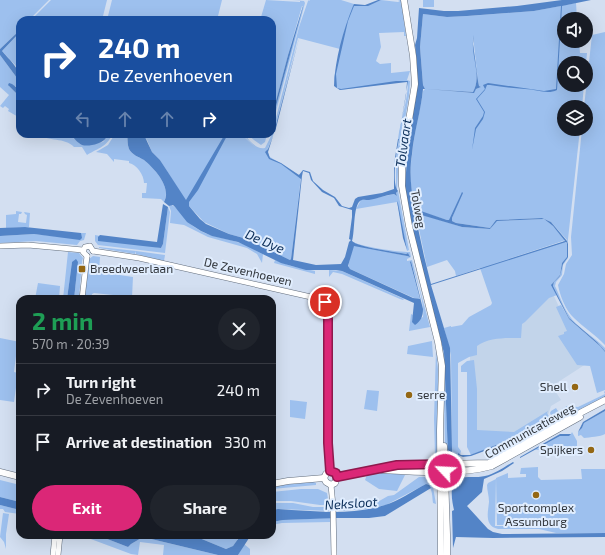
<!DOCTYPE html>
<meta charset="utf-8">
<style>
body{margin:0;font-family:"Exo 2",sans-serif;background:#20242c;color:#f1f3f6;height:100vh;display:flex;flex-direction:column;font-size:15px;white-space:nowrap}
*{box-sizing:border-box;margin:0}
p{font-size:13px;color:#9ea1a6}
.icon{flex:none;width:22px;height:22px;fill:none;stroke:currentColor;stroke-width:2;stroke-linecap:round;stroke-linejoin:round}
.map{position:relative;flex:1;overflow:hidden}
.side{position:absolute;left:16px;top:295px;width:260px;height:244px;display:flex;flex-direction:column;background:#171b24;border-radius:12px;box-shadow:0 4px 16px #0002}
.side>*{flex:none}
.banner{position:absolute;left:16px;top:16px;width:260px;height:122px;border-radius:12px;box-shadow:0 4px 16px #0002;background:#1a4fa0;color:#fff;overflow:hidden}
.tools{position:absolute;left:557px;top:12px;display:grid;gap:8px}
.tools a{display:grid;place-items:center;width:36px;height:36px;border-radius:50%;background:#171b24;box-shadow:0 4px 16px #0002;font-size:20px}
.pin{position:absolute;display:grid;place-items:center;width:34px;height:34px;color:#fff;margin:-17px;border:2px solid #fff;border-radius:50%;box-shadow:0 1px 4px #0007}
.me{position:absolute;width:44px;margin:-22px;rotate:295deg;stroke-linejoin:round;filter:drop-shadow(0 0 3px #0008)}
.turn{display:flex;align-items:center;gap:14px;height:84px;padding:0 16px;font-size:18px}
.turn .icon{width:52px;height:52px;stroke-width:2.5}
.turn b{display:block;font-size:28px;line-height:34px}
.lanes{display:flex;align-items:center;height:38px;padding:0 16px;background:#0003;justify-content:center;gap:20px;direction:ltr}
.lanes .off{opacity:.35}
.round{display:grid;place-items:center;flex:none;width:42px;height:42px;border-radius:21px;background:#20242c}
.overview{display:flex;align-items:center;justify-content:space-between;height:68px;padding:0 16px}
h1{font-size:24px;font-weight:700;line-height:30px;color:#1e9e55}
.cta{display:flex;gap:8px;margin-top:auto;padding:8px 16px}
.cta a{flex:1;height:46px;border-radius:24px;background:#db2777;color:#fff;font-size:16px;font-weight:700;line-height:46px;text-align:center}
.cta a+a{background:#20242c;color:#f1f3f6}
ul{padding:0;list-style:none}
li{display:flex;align-items:center;gap:12px;height:52px;padding:0 16px;border-top:1px solid #363941}
li div{flex:1}
li b{display:block;font-size:15px}
li em{font-style:normal}
.map>svg:first-child{display:block}
.built{fill:#c2d4ea}
.green{fill:#9dc0ee;fill-rule:evenodd}
.water{fill:#5384c7;fill-rule:evenodd}
.lines{fill:none;stroke-linecap:round;stroke-linejoin:round}
.minor-casing{stroke:#626d7c;stroke-width:6}
.major-casing{stroke:#626d7c;stroke-width:7}
.minor{stroke:#fff;stroke-width:5}
.major{stroke:#fff;stroke-width:6}
.route-casing{stroke:#8e194d;stroke-width:10}
.route{stroke:#db2777;stroke-width:7}
.poi-dot{fill:#946714;stroke:#e0edfe;stroke-width:1.5}
.labels{text-anchor:middle;stroke-width:4;stroke-linejoin:round;paint-order:stroke}
.street-label{font-size:12px;fill:#31363c;stroke:#e0edfe}
.poi-label{font-size:12px;fill:#31363c;stroke:#e0edfe;text-anchor:start}
.water-label{font-size:13px;font-style:italic;fill:#0b2e59;stroke:#e0edfe}
</style>
<div class="map">
<svg width="605" height="555" viewBox="0 0 605 555">
<rect width="100%" height="100%" fill="#d3dff1"/>
<!-- built -->
<path class="built" d="M552 292 586 364 552 386 561 400 551 406 547 418 509 441 470 440V347L520 323Z"/>
<!-- green -->
<g class="green">
<path d="M0 0H49L29 20H20V30L0 49Z"/>
<path d="M51 0H107L102 20H31Z"/>
<path d="M112 0H222L217 20H107Z"/>
<path d="M266 0 300 2V1L292 0 304 1 305 3 272 126V121L303 6H302L288 55 272 116V20H249L250 17 251 19 254 20 256 16 261 17Z"/>
<path d="M309 0V1L310 0H341L354 4V6H365L381 0 398 2 400 1 398 0H401L406 36H404V32L379 33 381 47 376 61 380 64 391 63V73L410 71 407 80 410 81 409 96 399 154 397 190 396 189V160L399 140 398 139C400 122 408 100 408 81L340 90 335 87 334 78 340 49 298 38 273 136 266 153C271 159 276 160 282 164 288 168 293 172 299 175L300 174 301 177 291 259 290 260 247 239 229 234 204 222 189 206 160 160 152 152 147 140 141 134H241L256 148 242 134H244C249 140 256 150 265 148L272 134 299 27 308 1Z"/>
<rect x="423" y="0" width="11" height="7"/>
<path d="M576 3 577 19H564V41H579L580 53H587L586 64V63H564V85H584L582 107H564V129H580L568 239V258L563 265 562 275 556 282 555 286C560 296 563 307 569 315 576 327 595 337 605 348V351L597 342 569 318 553 286 554 282 560 276 563 264 567 258 562 263 560 275 552 284 557 295 549 298 525 322 522 324 521 338C508 338 489 337 477 346V355L469 357 458 363V447L461 451 460 455 458 454 461 458 448 457 445 447 444 397 437 330 438 329 444 353 448 454 452 455 451 355 444 328 451 326V327L462 325 469 317 491 305 492 303 480 268 456 276 455 271 447 260 427 267 416 215 427 216 462 227 490 229 495 222 497 221 544 219 553 226 565 240 563 241 567 243 568 257V244L567 240 551 222 542 218 496 220 490 228 456 223 452 221V218L462 192 450 220H447L415 210C411 192 409 173 412 155 414 133 420 112 423 91L425 89 423 85 420 47 423 14 447 17 468 16 534 11ZM473 36 478 81 479 86 481 87 476 89 473 93 428 89 473 92C482 77 472 54 473 36ZM563 242 481 268 563 241Z"/>
<path d="M20 32V74L16 66 2 51Z"/>
<path d="M605 32V345C596 335 584 328 574 318 566 311 560 296 558 285L564 274 566 264 572 255 571 237 582 129H586V107H584L592 35Z"/>
<path d="M0 55 20 82V90L16 86H9L20 97V118L8 111 9 109 5 106 3 108 0 106 9 95 0 87Z"/>
<path d="M38 134H69L80 144 84 145 103 142 106 138V134H113C105 148 100 147 87 155L82 147H74C65 137 48 142 38 134Z"/>
<path d="M115 134H127C128 139 127 144 129 149 132 155 139 157 144 160 155 169 172 188 164 202L161 199 142 198V193H146L147 183H144C144 175 137 165 129 163V161L114 159V162L107 154 96 152 108 145Z"/>
<path d="M247 134H267L265 142 261 145 254 140Z"/>
<path d="M398 191 409 250 407 251 397 202 356 209 361 200 372 199 394 194 397 196 396 193Z"/>
<path d="M171 205C178 207 188 223 196 228 208 237 223 237 237 242 246 244 255 250 263 254L262 263 257 254 247 248 208 237 184 225 170 223 171 211 169 206Z"/>
<path d="M168 207 170 212 165 253 98 245 95 241V235L161 248 163 244Z"/>
<path d="M16 211 22 212 21 214H19L18 222 26 223 27 215 25 214 24 212 30 213 29 227 6 228V215L16 214Z"/>
<path d="M81 233H86L84 240 80 241 77 245 36 241 0 243V236L34 234 73 238 75 239Z"/>
<path d="M351 241C361 247 398 252 410 252L411 257 407 259V261L412 260 430 327 409 331 411 314 413 315 412 322 423 317C425 301 415 277 411 261L410 262 420 300 414 298 348 268 352 248 354 245 407 256 409 257 408 253 406 254C396 252 357 247 351 241Z"/>
<path d="M99 247 136 251 135 254 99 248Z"/>
<path d="M136 251 165 255 164 261 136 254Z"/>
<path d="M68 252 79 253 83 258 82 261 79 299H74L78 262H72L67 299H63Z"/>
<path d="M93 256 100 257 99 272 133 277 132 297 94 293 92 294 91 299H83L89 259Z"/>
<path d="M275 260 291 266 315 271V274L274 263Z"/>
<path d="M329 270 342 271 404 299 403 300 400 299 342 274 333 272 329 277Z"/>
<path d="M38 283 60 286 59 299H35Z"/>
<path d="M561 305 569 319 600 346 605 352V390L597 393 590 366 577 365 558 336 564 334V332L567 331 556 307Z"/>
<path d="M0 338 20 342V356H16L14 372 18 373 14 402 0 400Z"/>
<path d="M432 341 433 357 407 354 408 346Z"/>
<path d="M436 350 438 369V455H435L434 419Z"/>
<path d="M474 360 477 389V430L514 432 548 411 547 413 551 420 508 444 496 445 471 455 467 447V372H461V366L467 361Z"/>
<path d="M367 390 379 391 377 411 364 409Z"/>
<path d="M605 391V397L567 417 562 409 567 406 578 407 605 394 604 392Z"/>
<path d="M290 400 307 402 305 419 290 417Z"/>
<path d="M556 408 563 419 555 423 550 413 551 411Z"/>
<path d="M605 411V434C600 437 590 437 584 438L581 435 578 436V432L582 428 584 423Z"/>
<path d="M572 432 577 441V448L574 453 572 452V449L535 450 560 436H566L571 434Z"/>
<path d="M538 467V477L541 480 582 479 581 469H605V533H556L539 529H498C484 526 488 512 489 502 489 496 487 490 487 485L488 483 496 479 495 526H537V525H497L496 478 508 473V478L526 477V474H520L521 468Z"/>
<path d="M368 472H377L405 475 397 491 379 489 365 480Z"/>
<path d="M419 477H425L430 481 433 487 436 504 433 503C432 497 433 487 426 484L386 505 366 509 338 511 337 506 374 504 388 496 394 495Z"/>
<path d="M0 480 20 485V502L0 497Z"/>
<path d="M313 482 316 483V485L272 489V486Z"/>
<path d="M301 489H318L327 493 329 505H320L291 501H272V492Z"/>
<path d="M272 503H293L313 507H329V511L278 509 272 510Z"/>
<path d="M0 505 20 510V514L5 512 3 509H0Z"/>
<path d="M3 513 9 514 6 534V549L4 542 0 537Z"/>
<path d="M330 518V522L282 523 272 525V522L283 520Z"/>
<path d="M80 535H97L128 547 131 544 143 537 218 555H163L164 545 140 542 138 555 131 554Z"/>
<path d="M192 535H232L238 540 233 546 226 549Z"/>
<path d="M244 544 250 549V555H238Z"/>
</g>
<!-- water -->
<g class="water">
<path d="M378 0H381L368 6H354L348 21 336 74 337 88 341 89 396 81H408L399 136 406 95 407 82 340 90 334 86C335 59 343 31 353 6L354 4 365 5Z"/>
<path d="M562 0H591L562 6 557 90C547 95 536 89 525 89 513 88 502 87 490 85H487L485 90 477 99 485 112 483 119 476 129 472 150 475 128 483 116 484 112 476 99 485 89 483 85 488 83 544 91 556 89 561 6 534 11 467 16 447 17 423 14 420 47 423 85 425 89H423C421 111 414 132 412 154 409 172 411 191 415 209L447 220H449L462 192 463 193 452 218V221L456 223 490 228 496 220 542 218 551 222 567 241 568 244V257L563 264 560 276 554 282 553 286 569 318 597 342 605 351V352L600 346 569 319 551 285 560 275 562 263 567 257V243L566 242 431 285 450 348 452 449V455H448L444 353 411 223 405 188 408 142 417 91V65L415 45 417 38 419 8 444 11H458L517 6ZM418 214 462 227 490 229 497 221 544 219 553 226 565 241 431 284 424 256 416 219V215Z"/>
<path d="M303 6V7L272 121V116L288 55Z"/>
<path d="M20 30V32L2 51C10 61 20 67 20 82L0 55V49Z"/>
<path d="M474 35 473 44 478 81 479 86 481 87 476 89 474 93 427 89 473 92C483 75 469 54 474 35Z"/>
<path d="M299 38 275 132H274Z"/>
<path d="M9 83 12 84 20 90V97L8 85Z"/>
<path d="M69 134H106V138C102 144 88 147 82 145 77 143 74 137 69 134Z"/>
<path d="M127 134H141L145 137 152 152 160 160 186 200 225 134H228L198 190 189 202V206L200 219 206 224 229 234 247 239 290 260 291 259 301 179 281 164 269 159 265 152 268 149 273 136 268 152 270 158 281 163 299 175 303 170 310 172 313 181 323 190 335 197 342 206 349 208 352 207 355 199 358 197 382 193 394 189V164L398 139H399C397 150 391 183 398 191L396 193 397 196 394 194C385 195 377 199 369 200 366 200 362 199 360 201 353 207 355 232 352 241 357 247 396 252 406 254L408 253 410 257 407 256 354 246 348 266 350 269 413 298 420 299 410 262 411 261 423 309C423 316 421 321 415 325L412 322 414 303 342 271 336 270H306L281 263 238 242 212 236 201 231 187 222 175 207 173 205 169 206 164 202C172 188 155 169 144 160 139 157 132 155 129 149 127 144 128 139 127 134ZM303 171 309 173 311 180 322 192 334 198 339 206 352 210V217L349 239 351 240 349 242 345 257 341 264 316 265 293 260 302 176Z"/>
<path d="M397 201 398 203 407 250 403 238Z"/>
<path d="M163 204 168 207 163 244 161 248 98 241V237L100 235 157 242Z"/>
<path d="M25 227 81 233 82 238 80 240 34 234 0 236V228Z"/>
<path d="M76 259 78 262 74 299H67L72 262Z"/>
<path d="M605 409V411L584 423 582 428 578 432 583 422Z"/>
<path d="M546 423H547L510 445 498 446 471 456 463 457 458 455V453L461 455H470L496 445 508 444Z"/>
<path d="M560 434H571L569 436H560L520 458V457Z"/>
<path d="M513 462 514 463 502 471 484 479 482 492 467 506 488 529 493 532 502 534 605 533V537L493 538 456 537 453 548 452 511 454 510C452 501 448 482 460 478 466 476 477 478 485 476 495 474 504 467 513 462Z"/>
<path d="M426 484 429 485 431 488 385 516 369 518H337L283 520 272 522V510L278 509C312 511 352 516 385 505 399 501 412 491 426 484Z"/>
<path d="M0 497 20 502V510L0 505Z"/>
<path d="M97 535H192L226 549 233 546 241 535H251L238 555H218L143 537 131 544 128 547Z"/>
</g>
<g class="lines">
<!-- minor casing -->
<g class="minor-casing">
<g id="minor">
<path d="M0 246 28 245 83 250"/>
<path d="M93 251 139 258 311 297 325 302 327 307 328 320 327 426 330 471"/>
<path d="M87 256 83 252 85 247 90 246 93 251"/>
<path d="M82 299 87 256"/>
<path d="M331 485 333 506 334 555"/>
<path d="M53 555 55 535"/>
<path d="M58 555 60 535"/>
</g>
</g>
<!-- major casing -->
<g class="major-casing">
<g id="major">
<path d="M404 0 413 56 415 84 402 162V186L409 226 438 342 442 366 440 430 441 555"/>
<path d="M444 446 447 534V555"/>
<path d="M382 470C416 472 460 475 492 466L580 417"/>
<path d="M0 472 20 477"/>
<path d="M337 477 397 465 489 463 532 438 605 400"/>
<path d="M324 478 326 482 331 485 335 483 337 477"/>
<path d="M324 478 326 474 330 471 334 472 337 477"/>
<path d="M272 484 288 481 324 478"/>
</g>
</g>
<!-- minor -->
<use href="#minor" class="minor"/>
<!-- major -->
<use href="#major" class="major"/>
</g>
<g class="lines">
<!-- route casing -->
<g class="route-casing">
<path id="route" d="M325 302 327 307 328 320V443L330 471 336 473 337 477 397 465 445 464V471"/>
</g>
<!-- route -->
<use href="#route" class="route"/>
</g>
<!-- markers -->
<g class="poi-dot">
<rect x="78" y="265" width="8" height="8" rx="2"/>
<circle cx="575" cy="387" r="4"/>
<circle cx="409" cy="395" r="4"/>
<circle cx="591" cy="450" r="4"/>
<circle cx="536" cy="495" r="4"/>
</g>
<g class="labels">
<!-- street labels -->
<g class="street-label">
<text transform="translate(418 209) rotate(80)" y="4">Tolweg</text>
<text transform="translate(248 272) rotate(13)" y="4">De Zevenhoeven</text>
<text transform="translate(530 431) rotate(-29)" y="4">Communicatieweg</text>
</g>
<!-- poi labels -->
<g class="poi-label">
<text x="90" y="273">Breedweerlaan</text>
<text x="567" y="391" text-anchor="end">Shell</text>
<text x="417" y="399">serre</text>
<text x="583" y="454" text-anchor="end">Spijkers</text>
<text x="536" y="512" text-anchor="middle">Sportcomplex<tspan x="536" dy="14">Assumburg</tspan></text>
</g>
<!-- water labels -->
<g class="water-label">
<text transform="translate(403 143) rotate(-82)" y="5">Tolvaart</text>
<text transform="translate(265 241) rotate(23)" y="5">De Dye</text>
<text transform="translate(351 503) rotate(-4)" y="5">Neksloot</text>
</g>
</g>
</svg>
<div class="tools">
<a><svg class="icon" aria-label="sound" viewBox="0 0 24 24"><path d="M4 9h4l5-4v14l-5-4H4zM17 9q2 3 0 6"/></svg></a>
<a><svg class="icon" aria-label="search" viewBox="0 0 24 24"><circle cx="10" cy="10" r="6"/><path d="M15 15l6 6"/></svg></a>
<a><svg class="icon" aria-label="layers" viewBox="0 0 24 24"><path d="M12 4l9 5-9 5-9-5zM3 14l9 5 9-5"/></svg></a>
</div>
<div class="pin" style="left:325px;top:302px;background:#d93025"><svg class="icon" aria-label="arrive" viewBox="0 0 24 24"><path d="M6 21V4h12l-3 4 3 4H6"/></svg></div>
<svg class="me" style="left:445px;top:471px" viewBox="-20 -20 40 40"><circle r="17" fill="#db2777" stroke="#fff" stroke-width="3"/><path d="M0-11L8 9 0 5-8 9z" fill="#fff"/></svg>
<div class="banner">
<div class="turn"><svg class="icon" aria-label="right" viewBox="0 0 24 24"><path d="M7 20v-9h11M14 6l5 5-5 5"/></svg><div><b>240 m</b>De Zevenhoeven</div></div>
<div class="lanes"><svg class="icon off" aria-label="left" viewBox="0 0 24 24"><path d="M17 20v-9H6M10 6l-5 5 5 5"/></svg><svg class="icon off" aria-label="ahead" viewBox="0 0 24 24"><path d="M12 20V5M6 11l6-6 6 6"/></svg><svg class="icon off" aria-label="ahead" viewBox="0 0 24 24"><path d="M12 20V5M6 11l6-6 6 6"/></svg><svg class="icon" aria-label="right" viewBox="0 0 24 24"><path d="M7 20v-9h11M14 6l5 5-5 5"/></svg></div>
</div>
<section class="side">
<div class="overview"><div><h1>2 min</h1><p>570 m · 20:39</p></div><a class="round"><svg class="icon" aria-label="close" viewBox="0 0 24 24"><path d="M6 6l12 12M18 6L6 18"/></svg></a></div>
<ul>
<li><svg class="icon" aria-label="right" viewBox="0 0 24 24"><path d="M7 20v-9h11M14 6l5 5-5 5"/></svg><div><b>Turn right</b><p>De Zevenhoeven</p></div><em>240 m</em></li>
<li><svg class="icon" aria-label="arrive" viewBox="0 0 24 24"><path d="M6 21V4h12l-3 4 3 4H6"/></svg><div><b>Arrive at destination</b></div><em>330 m</em></li>
</ul>
<div class="cta"><a>Exit</a><a>Share</a></div>
</section>
</div>
